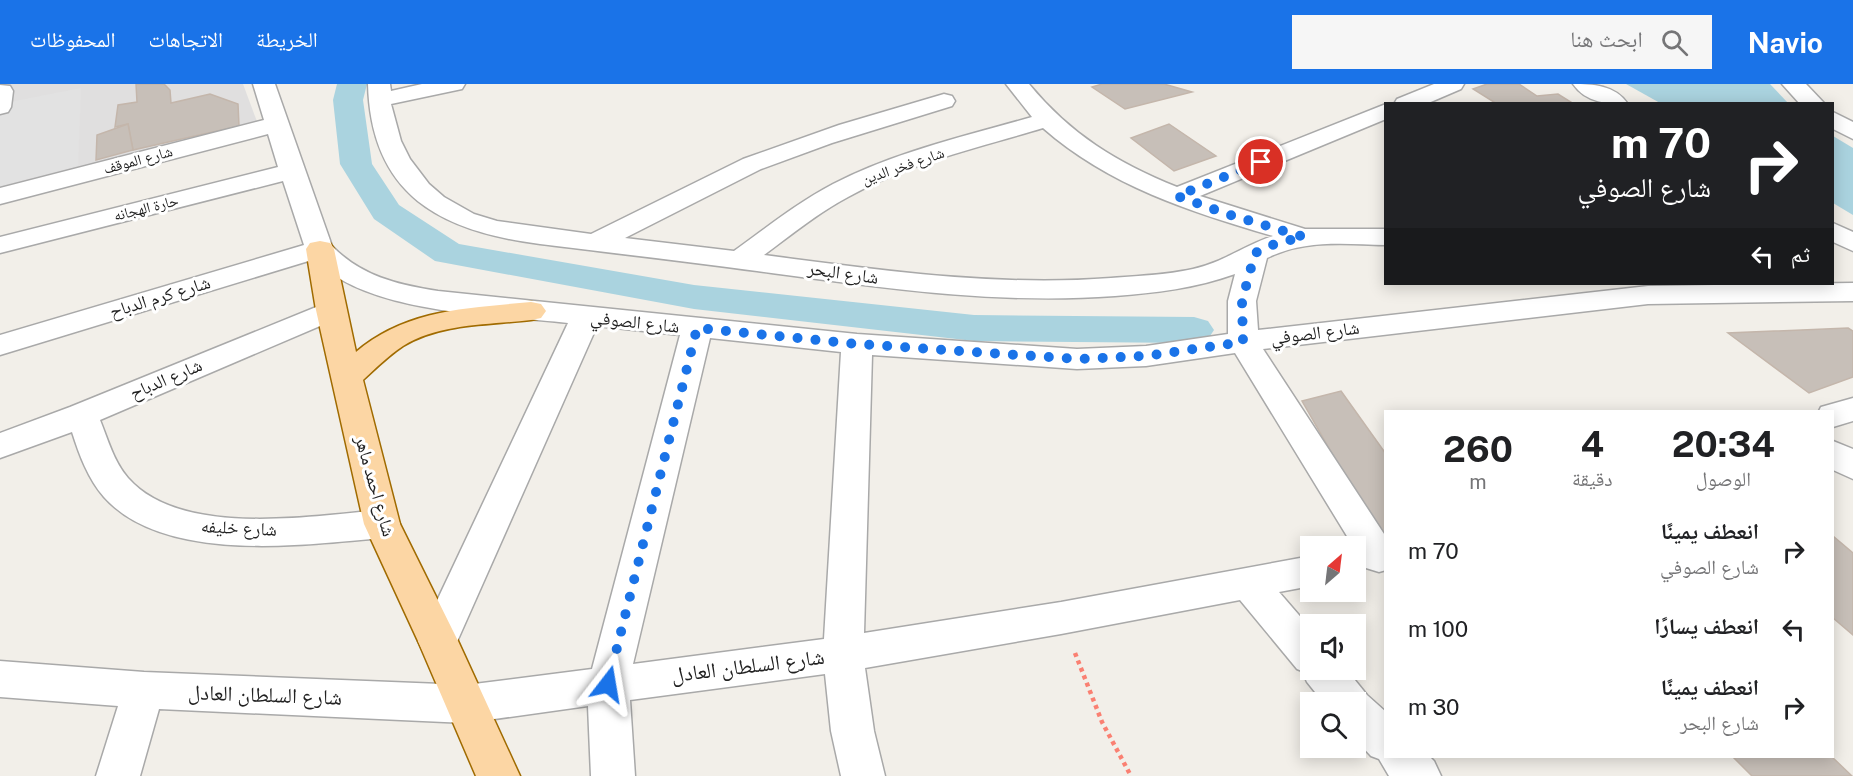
<!DOCTYPE html>
<html lang="ar">
<meta charset="utf-8">
<style>
body{margin:0;font-family:"Public Sans","Noto Naskh Arabic",sans-serif;background:#f6f6f6;color:#202124;direction:rtl;height:100vh;display:flex;flex-direction:column;font-size:22px;white-space:nowrap}
*{box-sizing:border-box;margin:0}
p{font-size:20px;color:#757577}
.icon{flex:none;width:33px;height:33px;fill:none;stroke:currentColor;stroke-width:2;stroke-linecap:round;stroke-linejoin:round}
.map{position:relative;flex:1;overflow:hidden;direction:ltr}
.panel{position:absolute;left:1384px;top:326px;width:450px;height:348px;display:flex;flex-direction:column;background:#fff;border-radius:0px;box-shadow:0 3px 15px #0003;direction:rtl}
.panel>*{flex:none}
.guide{position:absolute;left:1384px;top:18px;width:450px;height:183px;border-radius:0px;box-shadow:0 3px 15px #0003;direction:rtl;background:#202124;color:#fff;overflow:hidden}
.needle{width:39px;rotate:28deg}
.controls{position:absolute;left:1300px;top:452px;display:grid;gap:12px}
.controls a{display:grid;place-items:center;width:66px;height:66px;border-radius:0px;background:#fff;box-shadow:0 3px 15px #0003;font-size:30px}
.pin{position:absolute;display:grid;place-items:center;width:51px;height:51px;color:#fff;margin:-26px;border:3px solid #fff;border-radius:50%;box-shadow:0 2px 6px #0007}
.me{position:absolute;width:66px;margin:-33px;rotate:14deg;stroke-linejoin:round;filter:drop-shadow(0 0 4px #0008)}
.turn{display:flex;align-items:center;gap:21px;height:126px;padding:0 24px;font-size:27px}
.turn .icon{width:78px;height:78px;stroke-width:2.5}
.turn b{display:block;font-size:42px;line-height:51px}
.then{display:flex;align-items:center;height:57px;padding:0 24px;background:#0003;gap:12px;font-size:22px}
.eta{display:flex;justify-content:space-evenly;align-items:center;height:102px;text-align:center}
.eta b{font-size:36px;font-weight:700;line-height:42px}
ul{padding:0;list-style:none}
li{display:flex;align-items:center;gap:18px;height:78px;padding:0 24px}
li div{flex:1}
li b{display:block;font-size:22px}
li em{font-style:normal}
header{display:flex;align-items:center;gap:36px;box-sizing:border-box;height:84px;padding:0 30px;background:#1a73e8;color:#fff}
header strong{font-size:28px}
nav{display:flex;gap:33px;margin-inline-start:auto;font-size:21px}
.search{width:420px;height:54px;background:#f6f6f6;display:flex;align-items:center;gap:15px;box-sizing:border-box;padding:0 21px;border-radius:0px;color:#757577;font-size:22px}
.map>svg:first-child{display:block}
.residential{fill:#e0dfdf}
.parking{fill:#e2e2e2}
.water{fill:#aad3df}
.lines{fill:none;stroke-linecap:round;stroke-linejoin:round}
.canal{fill:#aad3df;fill-rule:evenodd}
.building{fill:#c7bfb8;stroke:#c4b6ab;stroke-width:1.5}
.minor-casing{stroke:#a9a9a9;stroke-width:3}
.major-casing{stroke:#a06b00;stroke-width:3}
.path{stroke:#fa8072;stroke-width:4.5;stroke-dasharray:4 4;stroke-linecap:butt}
.minor{fill:#fff;fill-rule:evenodd}
.major{fill:#fcd6a4;fill-rule:evenodd}
.route{stroke:#1a73e8;stroke-width:10;stroke-dasharray:0 18}
.labels{text-anchor:middle;stroke-width:6;stroke-linejoin:round;paint-order:stroke}
.far-street-label{font-size:15px;fill:#222;stroke:#fff}
.street-label{font-size:18px;fill:#222;stroke:#fff}
.near-street-label{font-size:21px;fill:#222;stroke:#fff}
</style>
<header>
<strong>Navio</strong>
<div class="search"><svg class="icon" aria-label="search" viewBox="0 0 24 24"><circle cx="10" cy="10" r="6"/><path d="M15 15l6 6"/></svg>ابحث هنا</div>
<nav><a>الخريطة</a><a>الاتجاهات</a><a>المحفوظات</a></nav>
</header>
<div class="map">
<svg width="1853" height="692" viewBox="0 0 1853 692">
<rect width="100%" height="100%" fill="#f2efe9"/>
<!-- residential -->
<path class="residential" d="M0 0H243L259 43 0 109Z"/>
<!-- parking -->
<path class="parking" d="M81 4 78 82 0 102V20Z"/>
<!-- water -->
<g class="water">
<path d="M1626 0H1770L1788 19H1660Z"/>
<path d="M1833 52 1853 64V131L1833 119Z"/>
</g>
<g class="lines">
<!-- canal -->
<path class="canal" d="M337 0H367L363 16 372 80 399 121 459 160 694 201 974 231 1194 233 1208 237 1214 246 1208 255 1194 259 974 257 694 225 435 177 374 135 340 80 333 16Z"/>
</g>
<!-- building -->
<g class="building">
<path d="M136 0H164L170 6 171 19 210 10 238 20 239 42 133 66 128 40 115 43 118 21 137 18Z"/>
<path d="M1102 0H1164L1192 8 1125 25 1092 3Z"/>
<path d="M1487 0H1519L1537 12 1558 10 1574 20H1497L1473 5Z"/>
<path d="M128 40 133 66 96 76 97 51Z"/>
<path d="M1169 40 1216 72 1174 87 1131 54Z"/>
<path d="M1848 244 1853 247V293L1809 309 1728 249Z"/>
<path d="M1341 307 1386 370V454L1381 455 1302 317Z"/>
<path d="M1833 452 1853 469V551L1833 534Z"/>
<path d="M1732 672H1831L1852 692H1752Z"/>
</g>
<g class="lines">
<!-- minor casing -->
<g class="minor-casing">
<g id="minor">
<path d="M253 0H275L332 162C361 192 398 201 438 207L857 250 1077 265 1146 262 1228 250V217L1235 190C1196 204 1156 209 1115 212 994 221 876 203 757 187 684 177 612 169 540 160 440 147 371 111 368 0H390L391 7 422 0H465L462 5 391 20 401 57 410 75 429 100 444 113 474 130 497 137 591 150 743 75 839 41 944 10 952 12 955 17 952 22 832 59 761 85 625 154 734 167C766 144 797 119 833 100 895 68 965 52 1032 33L1006 0H1029C1070 50 1117 79 1177 103L1386 20V35L1200 112 1305 145H1386V161C1345 160 1305 155 1267 174L1256 217 1258 246 1648 202 1853 199V217L1648 220 1263 265 1386 453V486L1379 488 1366 484 1356 467V462H1353L1235 269 1146 282 1077 285 872 271 864 549 1061 518 1311 472V502L1279 508 1311 545V585H1346L1367 611 1386 628V672H1429L1434 677 1441 692H1389L1379 675 1371 672 1356 656V618H1323L1307 598 1302 587 1297 585 1240 516 1061 550 865 584 874 647 885 692H841L831 647 825 590 630 616 635 692H591L588 622 466 639 159 625 140 692H96L118 622 0 613V577L144 588 466 601 592 585 680 251 597 242 452 569 438 574 424 569 418 557 568 239C497 231 365 230 315 175L0 271V251L304 161 283 97 0 169V153L278 83 268 50 0 120V104L264 36ZM1043 44C1109 102 1191 128 1273 152 1245 161 1222 179 1193 185 1166 191 1138 192 1111 194 995 203 880 186 764 171 791 151 818 129 848 113 908 79 978 64 1043 44ZM710 254 841 268 824 555 633 580Z"/>
<path d="M1434 0H1464L1461 5 1426 20H1394L1397 15Z"/>
<path d="M1573 0C1593 0 1615 1 1628 20 1608 20 1586 19 1573 0Z"/>
<path d="M1782 0H1806L1825 20H1800Z"/>
<path d="M0 1 10 2 13 7 11 23 8 28 0 30Z"/>
<path d="M1833 28 1853 38V55L1833 45Z"/>
<path d="M1833 139 1853 148V167L1833 158Z"/>
<path d="M331 217 341 219 346 226 341 233 100 336C108 356 114 378 128 394 181 454 310 432 382 426L395 430 400 440 395 450 382 454C302 461 164 480 104 413 88 395 79 370 72 348L0 374V349L70 323Z"/>
<path d="M1853 314V337L1833 343V327H1819L1821 323Z"/>
<path d="M1833 357 1853 365V395L1833 386Z"/>
</g>
</g>
<!-- major casing -->
<g class="major-casing">
<path id="major" d="M320 157 330 159 334 165 356 268C406 225 469 224 531 218L541 220 546 227 541 234 531 236C489 241 440 239 403 262 388 272 376 284 363 296L400 440 458 557 520 692H476L418 557 364 440 316 226 306 165 310 159Z"/>
</g>
<!-- path -->
<path class="path" d="M1075 569 1102 638 1131 692"/>
<!-- minor -->
<use href="#minor" class="minor"/>
<!-- major -->
<use href="#major" class="major"/>
</g>
<g class="lines">
<!-- route -->
<path class="route" d="M608 600 697 244 857 260 1077 275 1146 272 1243 258 1242 217 1255 169 1277 159 1304 153 1227 130 1177 112 1261 78"/>
</g>
<g class="labels">
<!-- far-street labels -->
<g class="far-street-label">
<text transform="translate(138 76) rotate(-15)" y="5">شارع الموقف</text>
<text transform="translate(903 82) rotate(-19)" y="5">شارع فخر الدين</text>
<text transform="translate(146 124) rotate(-14)" y="5">حارة الهجانه</text>
</g>
<!-- street labels -->
<g class="street-label">
<text transform="translate(843 189) rotate(8)" y="6">شارع البحر</text>
<text transform="translate(160 213) rotate(-17)" y="6">شارع كرم الدباح</text>
<text transform="translate(635 238) rotate(6)" y="6">شارع الصوفي</text>
<text transform="translate(1315 249) rotate(-7)" y="6">شارع الصوفي</text>
<text transform="translate(166 295) rotate(-23)" y="6">شارع الدباح</text>
<text transform="translate(375 402) rotate(74)" y="6">شارع احمد ماهر</text>
<text transform="translate(239 444) rotate(3)" y="6">شارع خليفه</text>
</g>
<!-- near-street labels -->
<g class="near-street-label">
<text transform="translate(748 582) rotate(-7)" y="7">شارع السلطان العادل</text>
<text transform="translate(265 611) rotate(2)" y="7">شارع السلطان العادل</text>
</g>
</g>
</svg>
<div class="controls">
<a><svg class="needle" viewBox="-14 -14 28 28"><path d="M0-13l5 13h-10z" fill="#e53935"/><path d="M0 13l5-13h-10z" fill="#757577"/></svg></a>
<a><svg class="icon" aria-label="sound" viewBox="0 0 24 24"><path d="M4 9h4l5-4v14l-5-4H4zM17 9q2 3 0 6"/></svg></a>
<a><svg class="icon" aria-label="search" viewBox="0 0 24 24"><circle cx="10" cy="10" r="6"/><path d="M15 15l6 6"/></svg></a>
</div>
<div class="pin" style="left:1261px;top:78px;background:#d93025"><svg class="icon" aria-label="arrive" viewBox="0 0 24 24"><path d="M6 21V4h12l-3 4 3 4H6"/></svg></div>
<svg class="me" style="left:608px;top:600px" viewBox="-20 -20 40 40"><path d="M0-17L14 15 0 8-14 15z" fill="#1a73e8" stroke="#fff" stroke-width="4"/></svg>
<div class="guide">
<div class="turn"><svg class="icon" aria-label="right" viewBox="0 0 24 24"><path d="M7 20v-9h11M14 6l5 5-5 5"/></svg><div><b>70 m</b>شارع الصوفي</div></div>
<div class="then">ثم<svg class="icon" aria-label="left" viewBox="0 0 24 24"><path d="M17 20v-9H6M10 6l-5 5 5 5"/></svg></div>
</div>
<section class="panel">
<div class="eta">
<div><b>20:34</b><p>الوصول</p></div>
<div><b>4</b><p>دقيقة</p></div>
<div><b>260</b><p>m</p></div>
</div>
<ul>
<li><svg class="icon" aria-label="right" viewBox="0 0 24 24"><path d="M7 20v-9h11M14 6l5 5-5 5"/></svg><div><b>انعطف يمينًا</b><p>شارع الصوفي</p></div><em>70 m</em></li>
<li><svg class="icon" aria-label="left" viewBox="0 0 24 24"><path d="M17 20v-9H6M10 6l-5 5 5 5"/></svg><div><b>انعطف يسارًا</b></div><em>100 m</em></li>
<li><svg class="icon" aria-label="right" viewBox="0 0 24 24"><path d="M7 20v-9h11M14 6l5 5-5 5"/></svg><div><b>انعطف يمينًا</b><p>شارع البحر</p></div><em>30 m</em></li>
</ul>
</section>
</div>
